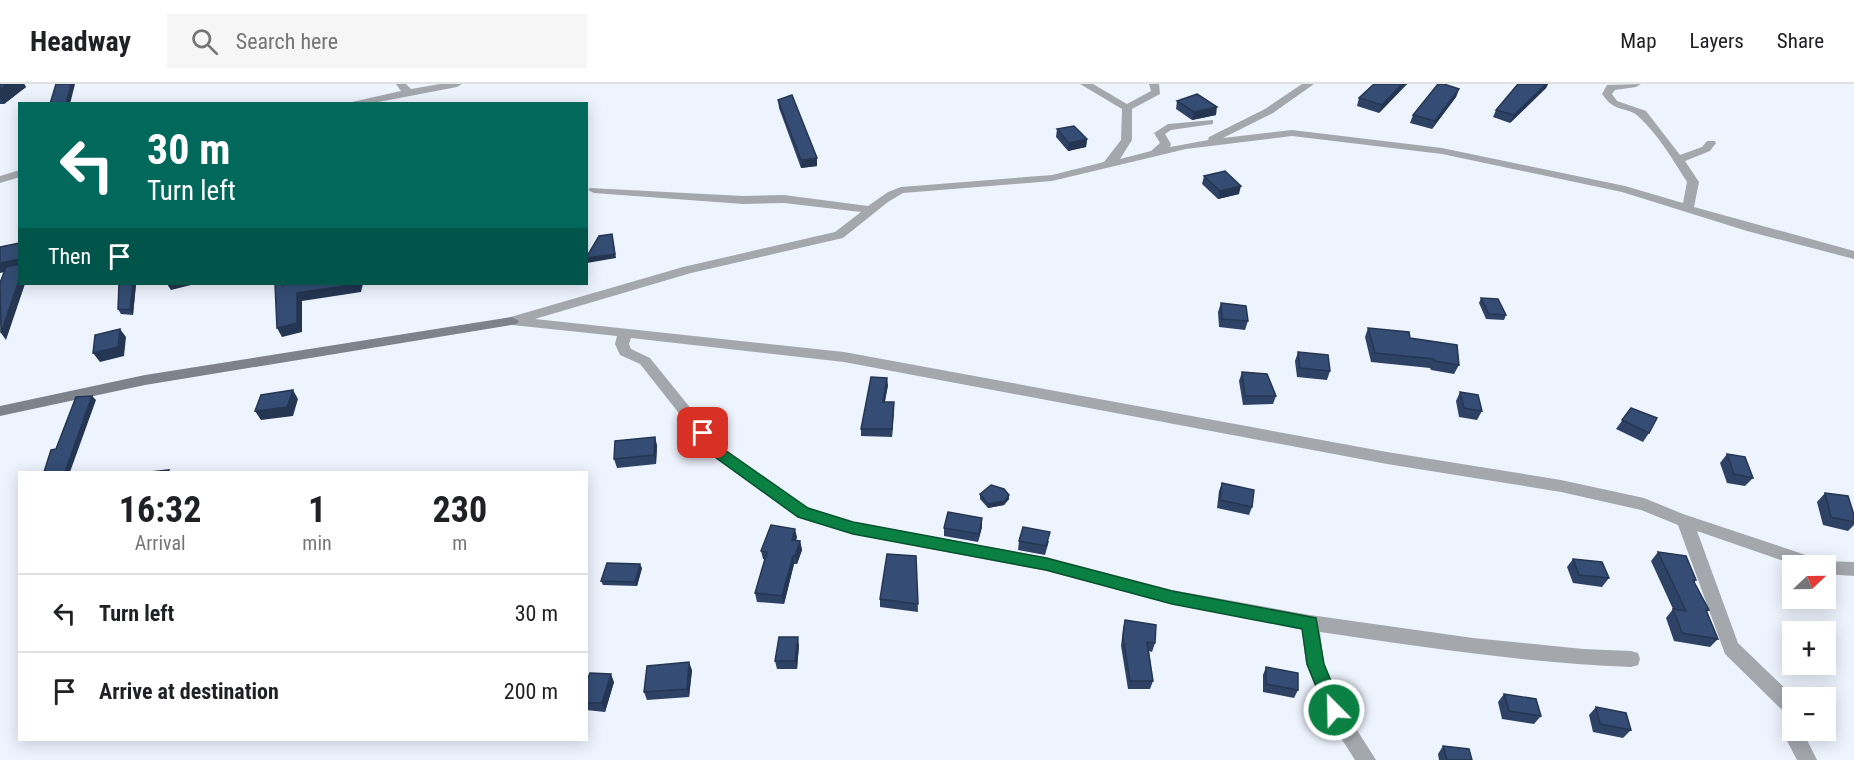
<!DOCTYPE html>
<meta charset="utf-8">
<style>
body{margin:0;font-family:"Roboto Condensed",sans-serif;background:#f6f6f6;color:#202124;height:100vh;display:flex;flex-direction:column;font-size:22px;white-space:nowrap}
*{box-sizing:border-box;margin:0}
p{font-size:20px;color:#757577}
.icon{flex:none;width:33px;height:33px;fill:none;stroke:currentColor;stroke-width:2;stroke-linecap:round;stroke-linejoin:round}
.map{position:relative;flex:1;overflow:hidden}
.panel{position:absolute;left:18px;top:387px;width:570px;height:270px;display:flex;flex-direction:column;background:#fff;border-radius:0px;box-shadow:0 3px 15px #0003}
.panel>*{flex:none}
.hud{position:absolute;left:18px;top:18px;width:570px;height:183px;border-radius:0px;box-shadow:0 3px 15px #0003;background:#00695c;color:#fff;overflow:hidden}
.needle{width:39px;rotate:68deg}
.fabs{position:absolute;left:1782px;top:471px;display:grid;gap:12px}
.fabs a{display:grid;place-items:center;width:54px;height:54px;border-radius:0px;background:#fff;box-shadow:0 3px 15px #0003;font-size:30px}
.pin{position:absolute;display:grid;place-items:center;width:51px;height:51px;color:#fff;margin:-26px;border-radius:12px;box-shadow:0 3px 9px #0006}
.me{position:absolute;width:66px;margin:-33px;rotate:337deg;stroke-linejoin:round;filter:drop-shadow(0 0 4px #0008)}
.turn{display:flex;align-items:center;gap:21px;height:126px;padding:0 30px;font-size:27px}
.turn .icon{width:78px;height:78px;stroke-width:2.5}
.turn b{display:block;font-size:42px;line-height:51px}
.then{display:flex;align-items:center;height:57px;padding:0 30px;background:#0003;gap:12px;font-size:22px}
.eta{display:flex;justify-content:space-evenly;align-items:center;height:102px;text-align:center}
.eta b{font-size:36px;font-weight:700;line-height:42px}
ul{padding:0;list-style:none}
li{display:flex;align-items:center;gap:18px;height:78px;padding:0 30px;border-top:2px solid #e0e0e0}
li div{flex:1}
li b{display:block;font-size:22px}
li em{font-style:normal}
header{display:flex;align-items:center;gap:36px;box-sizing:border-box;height:84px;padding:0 30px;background:#fff;border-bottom:2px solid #e0e0e0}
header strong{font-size:28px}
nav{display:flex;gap:33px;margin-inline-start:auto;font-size:21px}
.search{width:420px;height:54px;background:#f6f6f6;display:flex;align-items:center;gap:15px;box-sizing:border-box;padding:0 21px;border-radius:0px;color:#757577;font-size:22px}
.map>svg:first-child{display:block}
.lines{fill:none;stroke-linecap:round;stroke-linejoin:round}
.minor{fill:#a4a8ad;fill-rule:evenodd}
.secondary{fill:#7e838b;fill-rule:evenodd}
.wall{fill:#2e4265}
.shaded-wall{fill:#253652}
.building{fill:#354d75;stroke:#253652;stroke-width:1.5}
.route{fill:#0b8043;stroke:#07532c;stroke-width:1.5}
</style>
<header>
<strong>Headway</strong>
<div class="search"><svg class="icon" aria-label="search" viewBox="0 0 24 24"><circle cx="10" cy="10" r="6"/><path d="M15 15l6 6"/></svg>Search here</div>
<nav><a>Map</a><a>Layers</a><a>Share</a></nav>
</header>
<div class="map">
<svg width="1854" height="676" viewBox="0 0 1854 676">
<rect width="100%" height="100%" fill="#eef4fe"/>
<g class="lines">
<!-- minor -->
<g class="minor">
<path d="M396 0H406L411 5 440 0H462L457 3 368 20H343L401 7Z"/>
<path d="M1080 0H1093L1127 20 1151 7 1149 0H1159L1160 10 1132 25V56L1120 75 1151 67 1160 59 1154 49 1168 40 1213 36V40L1171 46 1165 50 1171 60 1170 63 1208 56 1209 53 1265 25 1302 0H1314L1273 29 1223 54 1292 46 1442 64 1625 102 1683 119 1687 98C1673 76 1659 52 1640 34 1628 21 1616 31 1602 10L1607 1 1641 0 1636 3 1615 6 1612 10 1617 17 1646 27 1680 71 1702 63 1707 57H1715L1716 59 1710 67 1685 77 1699 98 1694 123 1854 167V175L1747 147 1622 108 1442 70 1292 52 1186 65 1052 97 903 109 888 118 843 154 691 189 535 235 844 268 1387 368 1561 396 1644 414 1683 430 1824 477 1854 478V492L1826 490V482H1798L1697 447 1738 559 1795 614H1792V631L1785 629 1725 570 1678 441 1641 426 1561 408 1387 380 844 278 631 254 629 260 631 265 650 274 722 363 808 424 853 438 1046 473 1172 506 1310 531 1473 554 1583 565 1631 567 1638 569 1640 575 1638 581 1631 583C1527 579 1423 563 1320 548L1324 580 1341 621 1376 676H1355L1327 632 1306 580 1302 545 1172 520 1046 487 853 450 797 433 712 371 640 280 620 271 615 260 617 252 512 241 505 237 507 234 683 183 835 148 861 128 784 119 743 120 594 109 588 106 590 104 743 112 784 111 868 122 888 108 901 103 1052 91 1104 78 1121 56 1122 25Z"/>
<path d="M20 86V93L0 99V92Z"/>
<path d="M1792 638V646H1806L1805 652 1817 676H1797L1785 653 1789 640Z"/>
</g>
<!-- secondary -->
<path class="secondary" d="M512 233 519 237 517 240 145 301 0 332V322L145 291Z"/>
</g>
<!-- wall -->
<g class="wall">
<path d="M0 0H24L26 3 4 20H0Z"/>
<path d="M1374 0H1407L1379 29 1357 22 1359 14Z"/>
<path d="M1518 0H1548L1546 4 1510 39 1493 33 1496 26Z"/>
<path d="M1459 5 1456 13 1432 45 1410 39 1413 31Z"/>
<path d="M778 16 817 74V82L801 84 779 24Z"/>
<path d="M1177 17 1216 31 1192 36 1176 25Z"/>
<path d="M1057 45 1087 55 1086 63 1068 67 1056 53Z"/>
<path d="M1204 92 1239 110 1218 115 1202 100Z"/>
<path d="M119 200H136L133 231 121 230 118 225Z"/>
<path d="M1481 214 1506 231 1504 236 1486 235 1479 219Z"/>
<path d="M1221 219 1248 237 1245 246 1219 243 1218 228Z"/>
<path d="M1368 244 1459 281 1454 290 1431 286 1430 284 1371 278 1365 253Z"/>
<path d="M1298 268 1330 287 1327 296 1297 293 1295 277Z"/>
<path d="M1242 288 1276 312 1273 320 1243 321 1239 297Z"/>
<path d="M888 301 885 318H894L892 353 861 352V345Z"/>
<path d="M1460 308 1482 327 1477 336 1459 333 1456 317Z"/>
<path d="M1631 324 1649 349 1643 358 1616 345Z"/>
<path d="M655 353 657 362 656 380 617 384 614 375Z"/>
<path d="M1727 370 1753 394 1745 402 1727 399 1720 379Z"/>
<path d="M1222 399 1252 423 1249 431 1217 424 1219 407Z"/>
<path d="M1825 409 1854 431V441L1848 447 1823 441 1817 418Z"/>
<path d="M980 410 1009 415 1004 421 988 424 980 415Z"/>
<path d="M982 434V443L978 458 944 452V444Z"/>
<path d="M797 453 796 456 800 457 802 466 797 480H794L784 520 757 518 755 509 765 476 763 475 761 467Z"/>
<path d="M1019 457H1049L1045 471 1018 466Z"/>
<path d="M1658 468 1696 496 1694 499 1709 526 1707 528 1718 555 1710 563 1674 557 1666 534 1673 525 1651 477Z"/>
<path d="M916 472 918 528 880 523V515Z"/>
<path d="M1573 475 1609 494 1602 503 1573 499 1567 483Z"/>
<path d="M642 484 637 502 603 501 601 497Z"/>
<path d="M1125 536 1155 559 1152 568 1149 567 1153 597 1150 605H1128L1121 562 1123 544Z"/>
<path d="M799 561 797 585H777L775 577Z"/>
<path d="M1266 583 1298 606 1294 614 1263 608V591Z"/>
<path d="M692 586 689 613 647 616 644 608Z"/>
<path d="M614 598 605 628 586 626V599Z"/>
<path d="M1504 610 1541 632 1534 640 1502 635 1498 618Z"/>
<path d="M1596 623 1631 646 1623 654 1593 648 1589 631Z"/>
<path d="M1443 662 1472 676H1439L1438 670Z"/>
</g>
<!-- shaded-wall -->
<g class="shaded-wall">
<path d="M7 0H24L26 3 4 20 0 14V6Z"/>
<path d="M71 0H75L70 20H66Z"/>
<path d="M1402 0H1407L1379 29 1382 21Z"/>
<path d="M1546 0H1548L1546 4 1510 39 1514 31Z"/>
<path d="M1459 5 1456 13 1432 45 1435 37Z"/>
<path d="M1217 23 1216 31 1192 36 1194 28Z"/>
<path d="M1087 55 1086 63 1068 67 1069 59Z"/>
<path d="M817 74V82L801 84V76Z"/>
<path d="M1241 102 1239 110 1218 115 1220 107Z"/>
<path d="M612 150 616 174 587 179 586 174Z"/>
<path d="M20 175V185L0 189V179Z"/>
<path d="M20 193V200H25L6 256 1 249Z"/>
<path d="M133 200H136L133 231 130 226Z"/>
<path d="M167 200H195L171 206Z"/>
<path d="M357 200H363L361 208 302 217V248L282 253 277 244 297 209Z"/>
<path d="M120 245 126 253 124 272 100 278 93 269Z"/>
<path d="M887 294 888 301 883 325V318Z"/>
<path d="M293 306 298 315 293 332 261 336 255 327Z"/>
<path d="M92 312 96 316 70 388H65Z"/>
<path d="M894 318V326L892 353V345Z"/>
<path d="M655 353 657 362 656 380 654 371Z"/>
<path d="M1009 411V415L1004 421 988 424V420Z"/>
<path d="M982 434V443L978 458 979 450Z"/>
<path d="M795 445 797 453 793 464 792 456Z"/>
<path d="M800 457 802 466 797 480 795 472Z"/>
<path d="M793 472 794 480 784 520 782 512Z"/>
<path d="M640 480 642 484 637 502 635 498Z"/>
<path d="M798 553 799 561 797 585 795 577Z"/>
<path d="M689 578 692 586 689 613 687 605Z"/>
<path d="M611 590 614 598 605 628 602 619Z"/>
</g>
<!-- building -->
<g class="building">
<path d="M0 0H7L0 6Z"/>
<path d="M56 0H71L66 20H50Z"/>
<path d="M1374 0H1402L1382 21 1359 14Z"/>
<path d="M1438 0H1444L1459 5 1435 37 1413 31Z"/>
<path d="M1518 0H1546L1514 31 1496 26Z"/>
<path d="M1197 10 1217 23 1194 28 1177 17Z"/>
<path d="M792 11 817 74 801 76 778 16Z"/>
<path d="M1074 42 1087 55 1069 59 1057 45Z"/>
<path d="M1225 87 1241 102 1220 107 1204 92Z"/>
<path d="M612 150 615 170 586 174 599 152Z"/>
<path d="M20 159V175L0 179V163Z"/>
<path d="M20 180V193L1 249 0 199 6 183Z"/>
<path d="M119 200H133L130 226 118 225Z"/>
<path d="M275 200H282L283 202V200H357L297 209V239L277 244Z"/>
<path d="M1481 214 1498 215 1506 231 1489 230Z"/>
<path d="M1221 219 1246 222 1248 237 1222 235Z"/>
<path d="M1368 244 1409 248 1410 254 1457 261 1459 281 1435 277 1434 275 1375 269Z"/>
<path d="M120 245 118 263 93 269 95 251Z"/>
<path d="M1298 268 1328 271 1330 287 1300 284Z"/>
<path d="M1242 288 1267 290 1276 312H1245Z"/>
<path d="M871 293 887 294 883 318H894L892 345H861Z"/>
<path d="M293 306 287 323 255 327 261 311Z"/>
<path d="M1460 308 1478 311 1482 327 1464 324Z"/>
<path d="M92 312 65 388H44L51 366 56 365 76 313Z"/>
<path d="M1631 324 1657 334 1649 349 1622 336Z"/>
<path d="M655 353 654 371 614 375 615 357Z"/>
<path d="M1727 370 1745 373 1753 394 1734 390Z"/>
<path d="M169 386 168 388H150Z"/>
<path d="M1222 399 1254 406 1252 423 1220 416Z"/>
<path d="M991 401 1004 405 1009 411 1005 417 988 420 980 410Z"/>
<path d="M1825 409 1848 412 1854 431V438L1831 433Z"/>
<path d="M948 428 982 434 979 450 944 444Z"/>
<path d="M771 441 795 445 792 456 800 457 795 472H793L782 512 755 509 767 468 761 467Z"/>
<path d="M1023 443 1050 448 1046 462 1019 457Z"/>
<path d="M1658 468 1686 472 1696 496H1693L1709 526H1706L1718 555 1682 549 1673 525 1686 527Z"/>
<path d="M887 470 916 472 918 520 880 515Z"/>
<path d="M1573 475 1602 478 1609 494 1579 491Z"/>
<path d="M607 479 640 480 635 498 601 497Z"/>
<path d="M1125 536 1156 541 1155 559 1147 558 1153 597H1130L1123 554Z"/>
<path d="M779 553H798L795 577H775Z"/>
<path d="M689 578 687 605 644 608 647 582Z"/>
<path d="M1266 583 1298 589V606L1266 600Z"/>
<path d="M590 589 611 590 602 619H586V599Z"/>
<path d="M1504 610 1536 615 1541 632 1509 627Z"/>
<path d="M1596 623 1626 629 1631 646 1600 640Z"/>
<path d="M1443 662 1469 665 1472 676H1447Z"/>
</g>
<!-- route -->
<path class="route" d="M703 344 708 346 722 364 808 424 853 438 1046 474 1172 507 1316 534 1324 580 1343 626 1341 632 1334 634 1328 632 1307 580 1302 545 1172 520 1046 486 853 450 798 433 712 371 696 349Z"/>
</svg>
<div class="fabs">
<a><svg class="needle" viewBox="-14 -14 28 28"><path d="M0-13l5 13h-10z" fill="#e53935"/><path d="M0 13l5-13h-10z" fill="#757577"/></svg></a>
<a>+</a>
<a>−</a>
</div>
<div class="pin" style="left:703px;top:349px;background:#d93025"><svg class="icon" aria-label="arrive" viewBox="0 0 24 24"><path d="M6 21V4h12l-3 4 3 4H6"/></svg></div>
<svg class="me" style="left:1334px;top:626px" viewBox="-20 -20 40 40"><circle r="17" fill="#0b8043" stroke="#fff" stroke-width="3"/><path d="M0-11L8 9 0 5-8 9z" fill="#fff"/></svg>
<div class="hud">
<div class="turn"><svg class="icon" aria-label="left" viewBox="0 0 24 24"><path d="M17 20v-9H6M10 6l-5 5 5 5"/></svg><div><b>30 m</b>Turn left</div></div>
<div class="then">Then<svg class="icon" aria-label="arrive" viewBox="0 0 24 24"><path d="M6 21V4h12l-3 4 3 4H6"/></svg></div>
</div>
<section class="panel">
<div class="eta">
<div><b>16:32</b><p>Arrival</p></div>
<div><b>1</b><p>min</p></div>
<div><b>230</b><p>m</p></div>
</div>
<ul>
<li><svg class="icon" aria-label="left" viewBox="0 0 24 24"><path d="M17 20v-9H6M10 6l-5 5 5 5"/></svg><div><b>Turn left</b></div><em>30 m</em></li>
<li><svg class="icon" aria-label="arrive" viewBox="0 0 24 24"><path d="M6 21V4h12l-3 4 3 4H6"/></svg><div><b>Arrive at destination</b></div><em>200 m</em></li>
</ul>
</section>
</div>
